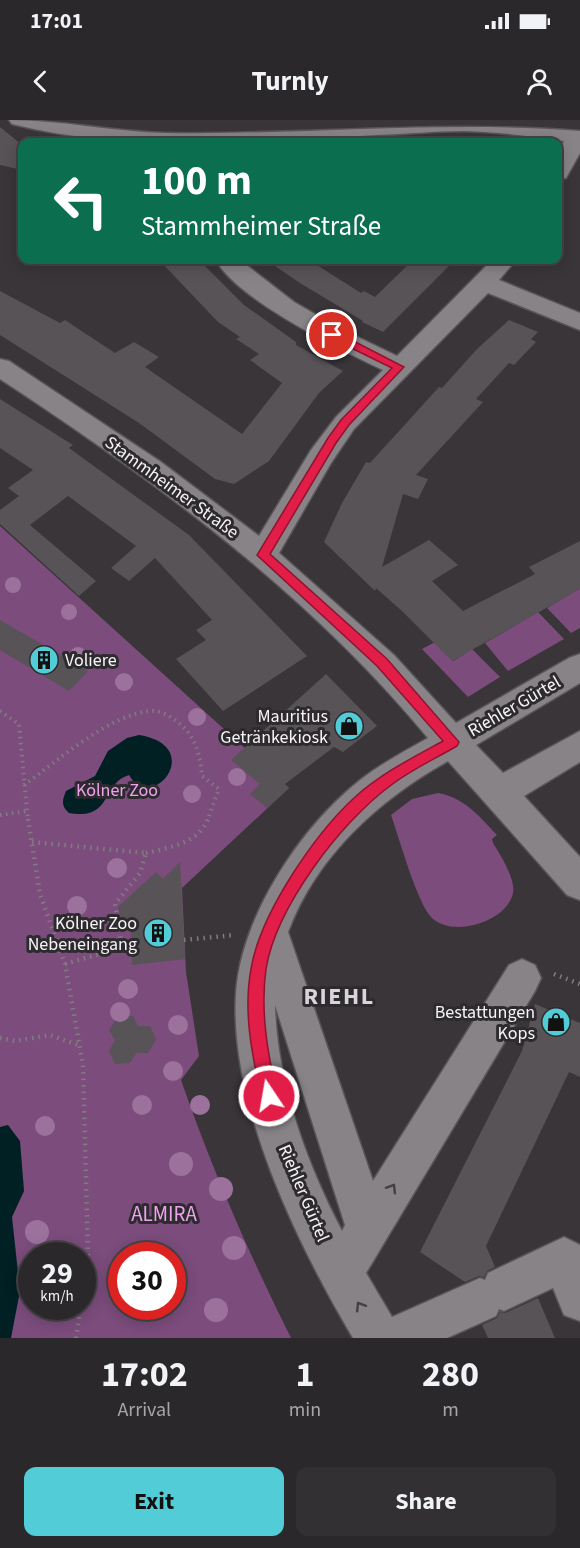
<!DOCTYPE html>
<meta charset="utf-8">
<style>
body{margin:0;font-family:"Source Sans 3",sans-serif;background:#333033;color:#f1f3f6;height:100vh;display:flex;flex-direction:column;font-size:22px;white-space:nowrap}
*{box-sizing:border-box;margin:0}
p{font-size:20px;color:#a6a6a9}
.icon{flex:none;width:33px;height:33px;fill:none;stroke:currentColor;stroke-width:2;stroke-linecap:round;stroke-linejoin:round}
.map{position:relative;height:1218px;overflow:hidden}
.panel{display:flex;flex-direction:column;background:#2b282b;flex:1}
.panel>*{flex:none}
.guide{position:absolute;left:18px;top:18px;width:544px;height:126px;border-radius:12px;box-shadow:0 3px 15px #0003,0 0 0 2px #474447;background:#0b6e4f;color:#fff;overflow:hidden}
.speed{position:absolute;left:18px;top:1122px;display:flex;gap:12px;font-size:30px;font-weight:700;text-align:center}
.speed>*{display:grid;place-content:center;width:78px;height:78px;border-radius:50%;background:#2b282b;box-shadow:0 3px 15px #0003,0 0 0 2px #474447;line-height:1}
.speed small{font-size:15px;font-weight:400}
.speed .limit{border:9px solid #d22;background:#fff;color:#111}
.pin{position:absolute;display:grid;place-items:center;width:51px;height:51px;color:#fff;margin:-26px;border:3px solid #fff;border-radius:50%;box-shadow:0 2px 6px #0007}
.me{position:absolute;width:66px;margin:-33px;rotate:348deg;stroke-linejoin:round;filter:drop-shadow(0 0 4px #0008)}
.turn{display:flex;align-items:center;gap:21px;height:126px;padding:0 24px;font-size:27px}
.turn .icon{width:78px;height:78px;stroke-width:2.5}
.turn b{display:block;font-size:42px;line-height:51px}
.eta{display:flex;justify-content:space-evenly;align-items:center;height:102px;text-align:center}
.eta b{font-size:36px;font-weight:700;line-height:42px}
.primary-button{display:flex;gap:12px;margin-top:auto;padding:12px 24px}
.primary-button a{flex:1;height:69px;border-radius:12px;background:#52ccd6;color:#111;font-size:24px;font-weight:700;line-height:69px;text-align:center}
.primary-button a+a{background:#333033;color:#f1f3f6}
.status{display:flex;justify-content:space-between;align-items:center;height:42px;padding:0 30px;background:#2b282b;direction:ltr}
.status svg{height:16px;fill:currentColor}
header{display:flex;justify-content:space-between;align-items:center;height:78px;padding:0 24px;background:#2b282b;font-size:27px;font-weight:700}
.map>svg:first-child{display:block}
.green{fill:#7b4c7c;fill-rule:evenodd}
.water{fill:#002023}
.building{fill:#575357}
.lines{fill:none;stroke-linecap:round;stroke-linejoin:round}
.minor-casing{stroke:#585458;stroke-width:3}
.path-far1{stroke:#807d80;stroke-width:4;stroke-dasharray:1.5 4.5;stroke-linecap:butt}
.path{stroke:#807d80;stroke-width:4.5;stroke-dasharray:1.5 5;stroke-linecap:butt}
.minor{fill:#878387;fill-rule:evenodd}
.tree{fill:#9c729d}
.oneway{stroke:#444144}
.route{fill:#e11d48;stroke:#92132f;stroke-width:1.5}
.labels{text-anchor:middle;stroke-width:6;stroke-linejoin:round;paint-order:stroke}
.street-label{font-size:18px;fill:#f6f4f6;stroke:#2e2b2e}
.poi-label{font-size:18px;fill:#f6f4f6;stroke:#2e2b2e;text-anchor:end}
.park-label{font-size:18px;fill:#eda3ee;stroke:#2e2b2e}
.near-park-label{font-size:21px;fill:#eda3ee;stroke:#2e2b2e}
.district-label{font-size:24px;font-weight:bold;letter-spacing:1.5px;fill:#d9d4d9;stroke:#2e2b2e}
</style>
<div class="status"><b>17:01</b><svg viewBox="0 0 49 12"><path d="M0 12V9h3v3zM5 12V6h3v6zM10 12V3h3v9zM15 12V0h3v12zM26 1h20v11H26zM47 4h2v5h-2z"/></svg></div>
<header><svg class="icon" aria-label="back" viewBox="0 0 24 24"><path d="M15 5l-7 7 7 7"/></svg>Turnly<svg class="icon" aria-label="person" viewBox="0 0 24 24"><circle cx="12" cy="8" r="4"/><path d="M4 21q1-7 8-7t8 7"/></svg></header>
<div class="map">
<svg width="580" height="1218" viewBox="0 0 580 1218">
<rect width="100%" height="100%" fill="#393539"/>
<!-- green -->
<g class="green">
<path d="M0 406 289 668 182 768 186 852 199 936 181 960C212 1049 249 1134 291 1218H0ZM32 1136H82V1186H32ZM122 1136H172V1186H122Z"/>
<path d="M580 468V508L571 513 547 488Z"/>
<path d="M538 492 564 519 508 551 485 523Z"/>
<path d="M435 522 453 541 472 529 500 557 468 577 422 529Z"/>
<path d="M438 673C465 678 479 696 497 715L492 719 493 723C500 734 516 760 513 773 507 802 453 818 432 798 417 784 399 717 391 695L412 679Z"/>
</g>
<!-- water -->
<g class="water">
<path d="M139 615C207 626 152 695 129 655 101 663 113 701 69 693 61 686 62 681 66 671L95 656 108 631 127 618Z"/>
<path d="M8 1005 20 1021 24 1071 12 1097 20 1171 11 1218H0V1007Z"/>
</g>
<!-- building -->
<g class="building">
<path d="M0 7 22 25V50L0 45Z"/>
<path d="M159 140H199L244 185 296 222V225L343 251 319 273 269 341 234 364 215 359 139 303 0 215V171L60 203 65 200 115 233 134 222 159 237 145 247 242 314 282 263 250 240 259 234 236 219 240 217 218 202Z"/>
<path d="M266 140H309L361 173 364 171 375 177 413 140H455L383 212 362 202 363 201 300 163Z"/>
<path d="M509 200 538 212 531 219 536 222 514 245 509 243 476 279 483 282 416 355 428 359 418 379 403 374 382 447 429 420 458 445 432 461 463 491 535 454 529 447 580 421V469L452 541 403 492 376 468 375 471 324 422 342 383 366 342 370 343 439 267 442 268 477 229Z"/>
<path d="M0 279 73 325 69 328 189 415 307 536 223 591 176 539 206 520 196 510 212 500 155 438 129 461 111 448 136 426 68 376 30 405 96 461 79 476 0 404V390L19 376 8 368 33 350 0 328Z"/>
<path d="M0 500 88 551 69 571 0 530Z"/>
<path d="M326 554 377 606 343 632 334 627 285 664 289 668 267 688 250 674 260 664 231 640Z"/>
<path d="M180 742 185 839 132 845 131 806 123 805 118 787 156 752 163 759Z"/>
<path d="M535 884 580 903V957L569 952 486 1126 495 1147 487 1151 484 1157 479 1156 465 1162 420 1132 522 931Z"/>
<path d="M133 896 138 906H150L156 919 148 933H136L130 943 115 944 109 931 115 920 109 910 118 897Z"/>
<path d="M538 1178 555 1218H488L482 1205 497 1198 500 1192 505 1193Z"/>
</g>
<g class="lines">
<!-- minor casing -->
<g class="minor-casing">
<g id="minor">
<path d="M9 0C62 0 114 12 167 13 304 15 444 0 580 11V33L566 58 558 59V35L564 21C530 16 498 12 464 11 436 11 407 14 378 15 256 21 131 34 12 4Z"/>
<path d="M216 140H240L294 182 339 208 397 236 492 140H516L499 160 580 193V210L488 173 354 309 331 343 279 433 394 535 456 603 569 538 580 534V563L476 625 503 653 580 611V642L524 676 580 737V780L567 775 448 641C379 680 317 735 288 812L373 1061 509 845 522 839 535 845 541 858 535 871 366 1153 392 1197 480 1158 485 1160 488 1153 564 1117 580 1125V1201L564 1195 553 1168 504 1191 499 1189 496 1196 447 1218H353C298 1125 229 985 236 873 241 797 300 708 359 661 380 644 405 631 428 618 309 474 156 361 0 259V239L9 241 161 342 259 416 311 330 336 297 383 250C341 230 236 179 216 140ZM275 885 345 1105 342 1111C306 1042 277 962 275 885Z"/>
</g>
</g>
<!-- path-far1 -->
<g class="path-far1">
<path d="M0 591 19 604 28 701"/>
<path d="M24 665C58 641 108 595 150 591 159 590 168 595 175 600 195 614 200 633 202 656L219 669 207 701"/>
<path d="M0 695 27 691"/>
</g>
<!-- path -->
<g class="path">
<path d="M28 699 40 774 65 844 83 945 88 1139 82 1174"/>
<path d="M32 722 146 733 140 753 115 784 122 828"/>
<path d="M146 733C168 728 199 723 208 699"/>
<path d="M184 820 234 815"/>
<path d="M65 844 131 825"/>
<path d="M554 854 580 864"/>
<path d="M0 918 15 921 50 915 78 925"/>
<path d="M76 1218 81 1186"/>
</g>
<!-- minor -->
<use href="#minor" class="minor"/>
</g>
<!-- trees -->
<g class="tree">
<circle cx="13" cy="465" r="8"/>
<circle cx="69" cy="492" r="8"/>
<circle cx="78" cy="535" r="8"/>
<circle cx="124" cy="562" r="9"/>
<circle cx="197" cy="597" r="9"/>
<circle cx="237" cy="657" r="9"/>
<circle cx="192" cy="674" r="9"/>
<circle cx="117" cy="748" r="10"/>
<circle cx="77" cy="786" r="10"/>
<circle cx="128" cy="869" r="10"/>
<circle cx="120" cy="892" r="10"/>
<circle cx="178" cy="905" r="10"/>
<circle cx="173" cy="951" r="10"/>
<circle cx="142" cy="985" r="10"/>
<circle cx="200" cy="985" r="10"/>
<circle cx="45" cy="1006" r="10"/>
<circle cx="181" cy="1044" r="12"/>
<circle cx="221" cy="1069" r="12"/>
<circle cx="37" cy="1112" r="12"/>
<circle cx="234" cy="1128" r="12"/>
<circle cx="216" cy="1190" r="12"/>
</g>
<!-- one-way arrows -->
<defs><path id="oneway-chevron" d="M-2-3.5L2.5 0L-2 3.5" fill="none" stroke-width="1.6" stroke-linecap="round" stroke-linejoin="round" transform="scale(1.5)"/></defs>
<g class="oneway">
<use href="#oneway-chevron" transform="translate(392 1068) rotate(-59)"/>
<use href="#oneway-chevron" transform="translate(360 1186) rotate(-122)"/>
</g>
<!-- route -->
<path class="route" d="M329 212H336L404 247 349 305 336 323 270 434 387 539 459 622 457 626C435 639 410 650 390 666 341 702 276 787 266 849 260 892 268 934 277 976L275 982 269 984 263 982 261 976C252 934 243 892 251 849 260 794 314 715 354 678 380 654 412 638 443 621L377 546 257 435 328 318 341 300 392 248 329 217Z"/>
<!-- icons -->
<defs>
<g id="building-disc" transform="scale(1.5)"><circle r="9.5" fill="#52ccd6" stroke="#2e2b2e"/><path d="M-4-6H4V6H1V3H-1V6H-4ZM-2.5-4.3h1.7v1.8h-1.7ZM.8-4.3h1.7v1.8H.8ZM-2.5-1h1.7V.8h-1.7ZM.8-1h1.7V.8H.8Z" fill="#111"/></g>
<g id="shop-disc" transform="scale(1.5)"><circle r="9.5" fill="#52ccd6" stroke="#2e2b2e"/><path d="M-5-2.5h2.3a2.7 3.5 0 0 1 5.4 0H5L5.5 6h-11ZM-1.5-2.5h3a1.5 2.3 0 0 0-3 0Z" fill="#111"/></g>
</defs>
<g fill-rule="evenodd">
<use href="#building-disc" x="44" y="540"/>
<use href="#shop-disc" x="349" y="606"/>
<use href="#building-disc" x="158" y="813"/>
<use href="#shop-disc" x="556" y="902"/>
</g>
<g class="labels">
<!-- street labels -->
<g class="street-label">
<text transform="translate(172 367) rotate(36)" y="6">Stammheimer Straße</text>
<text transform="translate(514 586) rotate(-30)" y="6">Riehler Gürtel</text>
<text transform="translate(304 1073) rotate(67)" y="6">Riehler Gürtel</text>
</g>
<!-- poi labels -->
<g class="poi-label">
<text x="65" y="546" text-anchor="start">Voliere</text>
<text x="328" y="602">Mauritius<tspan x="328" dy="21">Getränkekiosk</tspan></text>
<text x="137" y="809">Kölner Zoo<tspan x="137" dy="21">Nebeneingang</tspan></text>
<text x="535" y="898">Bestattungen<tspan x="535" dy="21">Kops</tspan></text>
</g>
<!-- park labels -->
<g class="park-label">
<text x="117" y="676">Kölner Zoo</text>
</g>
<!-- near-park labels -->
<g class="near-park-label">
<text x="164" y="1101">ALMIRA</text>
</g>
<!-- district labels -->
<g class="district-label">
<text x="339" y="884">RIEHL</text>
</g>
</g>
</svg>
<div class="speed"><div>29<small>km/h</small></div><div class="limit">30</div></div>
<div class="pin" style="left:332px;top:215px;background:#d93025"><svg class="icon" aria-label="arrive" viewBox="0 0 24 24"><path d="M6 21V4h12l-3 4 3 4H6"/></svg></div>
<svg class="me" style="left:269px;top:976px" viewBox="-20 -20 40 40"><circle r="17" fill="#e11d48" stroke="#fff" stroke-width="3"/><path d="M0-11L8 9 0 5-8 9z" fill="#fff"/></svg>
<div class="guide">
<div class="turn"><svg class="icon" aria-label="left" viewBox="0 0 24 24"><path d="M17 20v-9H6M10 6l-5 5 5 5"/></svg><div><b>100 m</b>Stammheimer Straße</div></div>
</div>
</div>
<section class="panel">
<div class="eta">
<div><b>17:02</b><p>Arrival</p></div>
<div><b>1</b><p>min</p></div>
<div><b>280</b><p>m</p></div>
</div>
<div class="primary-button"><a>Exit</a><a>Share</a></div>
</section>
